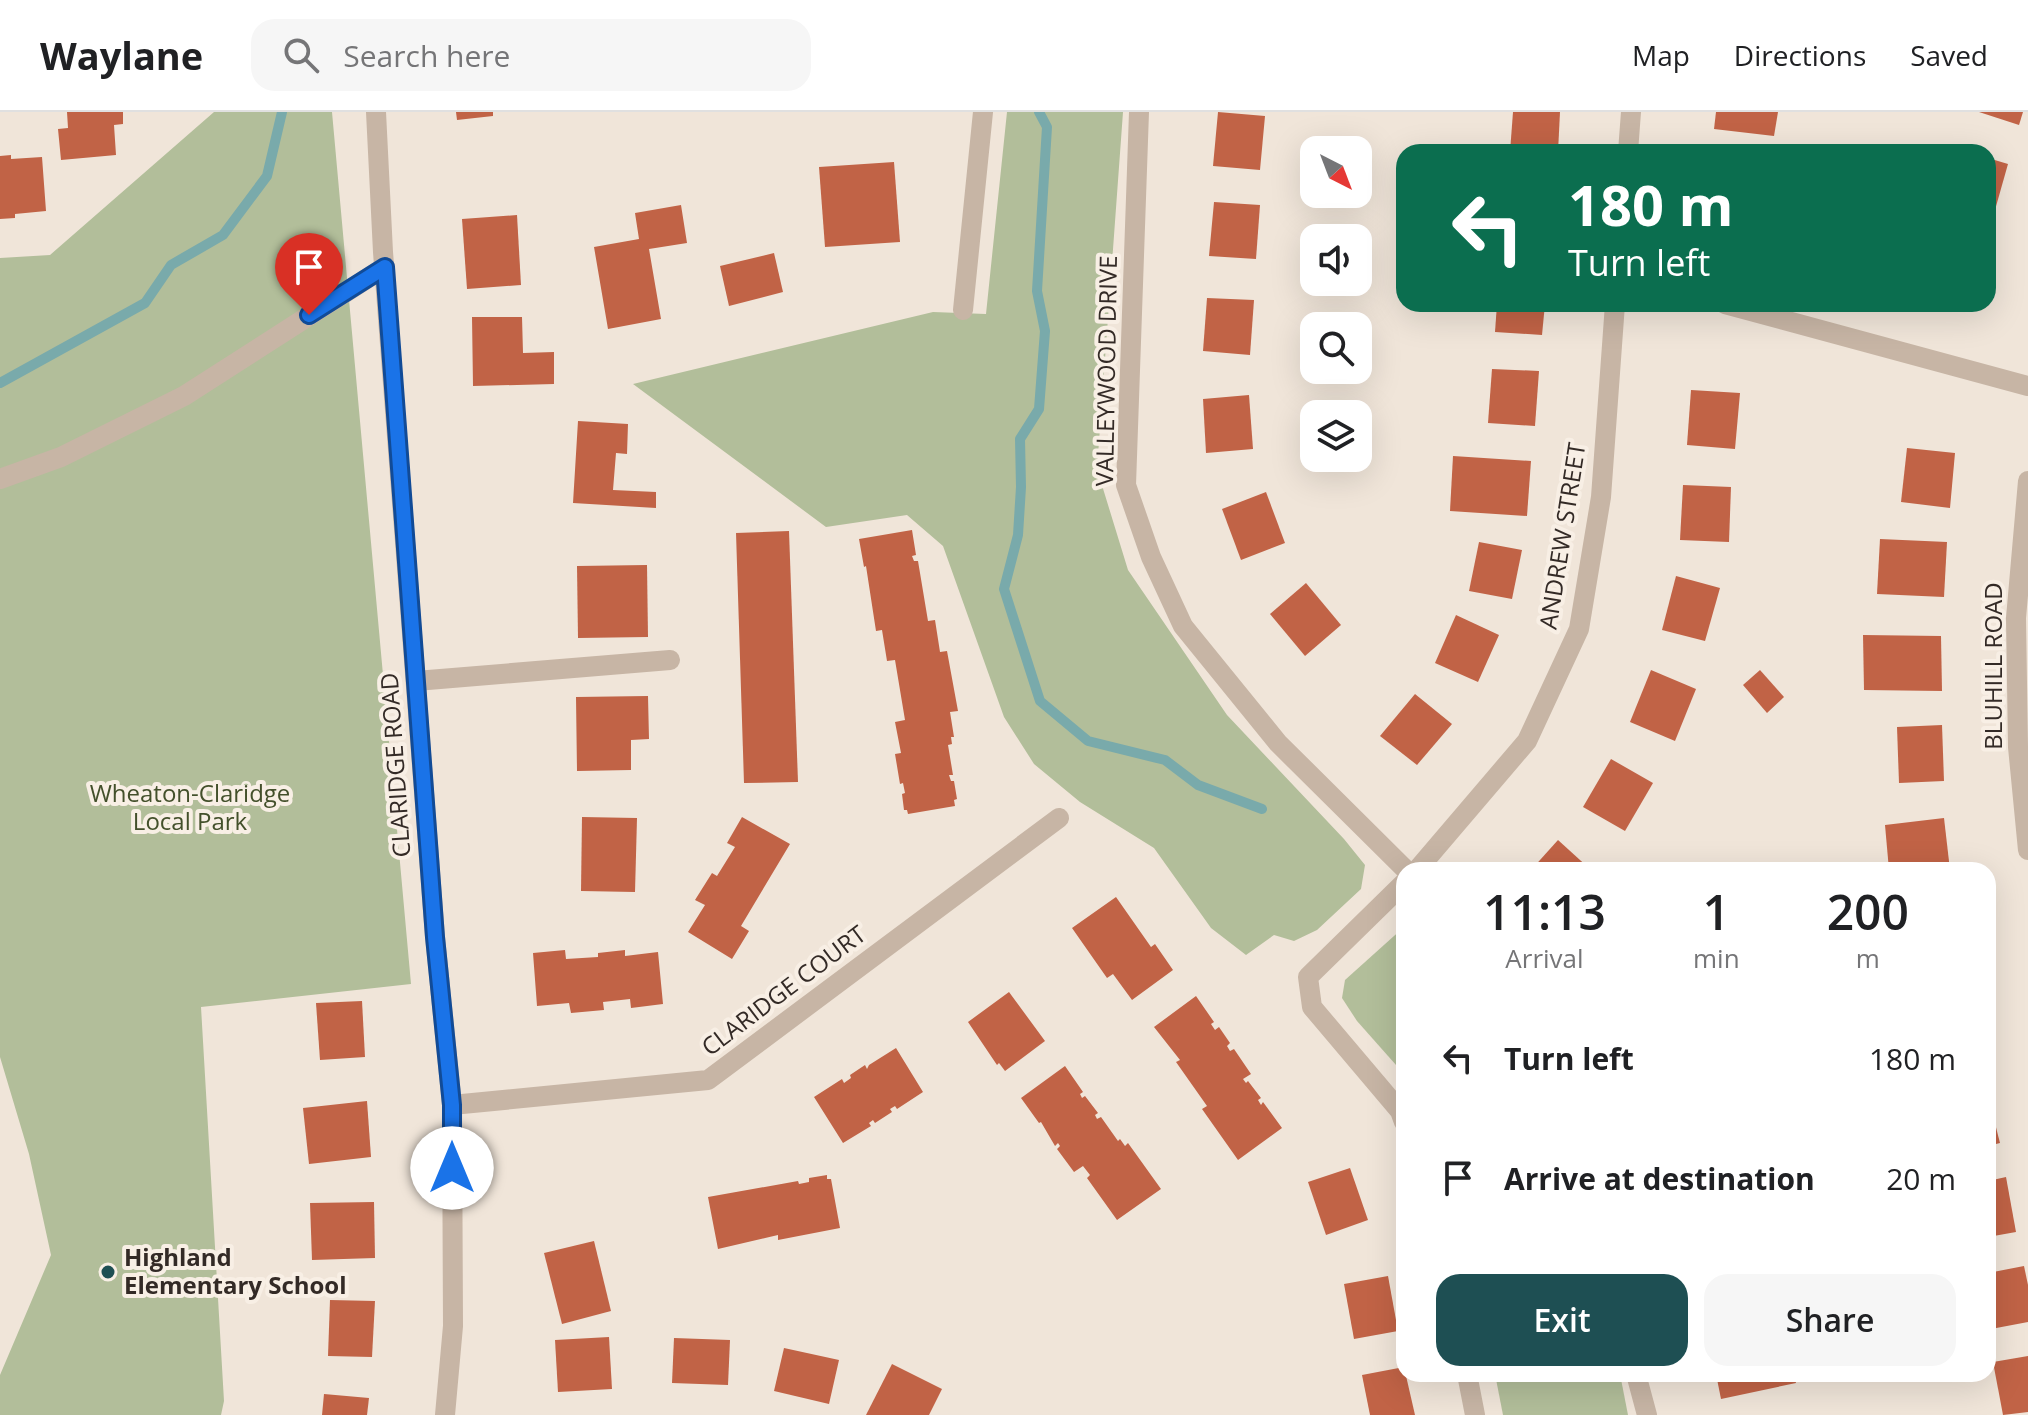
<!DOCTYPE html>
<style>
body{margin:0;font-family:"Open Sans",sans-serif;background:#f6f6f6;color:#202124;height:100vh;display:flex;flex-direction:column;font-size:30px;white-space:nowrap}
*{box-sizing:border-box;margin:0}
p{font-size:26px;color:#757577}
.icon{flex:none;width:44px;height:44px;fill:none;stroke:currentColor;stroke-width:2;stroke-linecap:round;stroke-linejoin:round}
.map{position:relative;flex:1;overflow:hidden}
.sheet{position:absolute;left:1396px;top:750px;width:600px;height:520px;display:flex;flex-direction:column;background:#fff;border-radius:24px;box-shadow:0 8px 32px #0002}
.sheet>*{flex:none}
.banner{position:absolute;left:1396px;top:32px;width:600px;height:168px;border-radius:24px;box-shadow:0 8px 32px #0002;background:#0b6e4f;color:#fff;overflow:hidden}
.needle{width:52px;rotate:138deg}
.controls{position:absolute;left:1300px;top:24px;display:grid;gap:16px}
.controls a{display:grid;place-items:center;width:72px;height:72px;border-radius:16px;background:#fff;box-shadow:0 8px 32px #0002;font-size:40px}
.pin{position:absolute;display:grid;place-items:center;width:68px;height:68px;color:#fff;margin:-82px -34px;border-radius:50% 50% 50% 0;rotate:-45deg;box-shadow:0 0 8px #0007}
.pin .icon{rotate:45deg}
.me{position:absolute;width:88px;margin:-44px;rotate:0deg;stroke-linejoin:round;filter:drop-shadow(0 0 6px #0008)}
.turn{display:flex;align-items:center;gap:28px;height:168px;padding:0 40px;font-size:36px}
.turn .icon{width:104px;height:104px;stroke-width:2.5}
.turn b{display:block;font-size:56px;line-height:68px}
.eta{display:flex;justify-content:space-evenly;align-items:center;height:136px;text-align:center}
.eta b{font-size:48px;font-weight:600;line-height:56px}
.action{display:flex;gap:16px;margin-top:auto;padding:16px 40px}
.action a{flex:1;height:92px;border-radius:24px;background:#1e4f53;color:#fff;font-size:32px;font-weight:600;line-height:92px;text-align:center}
.action a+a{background:#f6f6f6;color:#202124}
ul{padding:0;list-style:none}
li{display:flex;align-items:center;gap:24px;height:120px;padding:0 40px}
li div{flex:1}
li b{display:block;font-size:30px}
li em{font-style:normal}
header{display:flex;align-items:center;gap:48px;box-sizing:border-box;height:112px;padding:0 40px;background:#fff;border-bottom:2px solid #e0e0e0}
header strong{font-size:38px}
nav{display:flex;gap:44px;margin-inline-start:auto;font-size:28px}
.search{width:560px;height:72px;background:#f6f6f6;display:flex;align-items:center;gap:20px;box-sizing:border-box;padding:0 28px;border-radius:24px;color:#757577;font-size:30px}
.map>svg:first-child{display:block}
.green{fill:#b2be9a}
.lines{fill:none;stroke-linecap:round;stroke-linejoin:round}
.stream{stroke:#79aaab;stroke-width:10}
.building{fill:#c16346}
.minor{stroke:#c7b5a5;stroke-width:20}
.route-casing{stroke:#114b97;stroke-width:20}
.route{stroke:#1a73e8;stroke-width:14}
.poi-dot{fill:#1e4f53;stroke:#f8efe5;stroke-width:3}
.labels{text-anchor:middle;stroke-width:8;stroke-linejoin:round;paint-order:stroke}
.street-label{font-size:24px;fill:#332a26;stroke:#f8efe5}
.park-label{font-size:24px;fill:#43502b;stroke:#f8efe5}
.poi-label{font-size:24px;font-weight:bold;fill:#332a26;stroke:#f8efe5;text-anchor:start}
</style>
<header>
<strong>Waylane</strong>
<div class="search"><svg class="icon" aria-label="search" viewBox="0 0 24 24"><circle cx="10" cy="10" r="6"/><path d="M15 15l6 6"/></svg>Search here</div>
<nav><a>Map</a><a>Directions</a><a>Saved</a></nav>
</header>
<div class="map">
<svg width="2028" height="1303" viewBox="0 0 2028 1303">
<rect width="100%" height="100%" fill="#f0e5d9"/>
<!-- green -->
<g class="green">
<path d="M214 0H332L411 872 201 895 224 1289 221 1303H0V1263L51 1143 29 1042 0 945V146L50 143Z"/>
<path d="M1007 0H1123L1097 357 1128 458 1227 603 1344 727 1365 753 1361 777 1317 818 1294 829 1274 823 1246 843 1211 816 1154 736 1080 690 1034 652 1004 605 943 434 907 403 826 415 633 272 933 200 986 202Z"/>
<path d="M1404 815V962L1357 909 1342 886 1345 868Z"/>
<path d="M1495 1262H1620L1628 1303H1503Z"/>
</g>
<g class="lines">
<!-- stream -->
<g class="stream">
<path d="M1039 0 1047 15 1037 179 1045 219 1039 297 1020 327 1021 375 1018 423 1004 477 1040 589 1088 629 1165 648 1198 673 1262 697"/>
<path d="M0 271 145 191 171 153 223 123 267 64 282 0"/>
</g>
</g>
<!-- building -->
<g class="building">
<path d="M67 0H123V12L114 13 116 43 61 48 58 17 68 16Z"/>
<path d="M456 0H493V4L457 8Z"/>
<path d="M1218 0 1265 4 1260 58 1213 54Z"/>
<path d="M1513 0H1560L1558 40H1510Z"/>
<path d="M1716 0H1778L1774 24 1714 17Z"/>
<path d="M1979 0H2023L2019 13Z"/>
<path d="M11 43V47L42 45 46 99 15 102V106L0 107V44Z"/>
<path d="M1988 46 2008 52 1993 105 1988 104Z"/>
<path d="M894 50 900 130 825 135 819 55Z"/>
<path d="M1214 90 1260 93 1256 147 1209 144Z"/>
<path d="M681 93 687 131 649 137 661 207 608 217 594 135 639 127 635 101Z"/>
<path d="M517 103 521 173 467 177 462 107Z"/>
<path d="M774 141 783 180 729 194 720 154Z"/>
<path d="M1207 186 1254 188 1250 243 1203 239Z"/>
<path d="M1497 192H1545L1542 223 1495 220Z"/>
<path d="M472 205H522L523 241 554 240V272L473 274Z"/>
<path d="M1492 257 1539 259 1535 314 1488 311Z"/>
<path d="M1691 278 1740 281 1735 337 1687 333Z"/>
<path d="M1249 283 1253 337 1206 341 1203 287Z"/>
<path d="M578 309 628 312 627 342 616 341 613 378 656 380V396L573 391Z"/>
<path d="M1907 336 1955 341 1950 396 1901 390Z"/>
<path d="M1453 344 1531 349 1527 404 1450 399Z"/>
<path d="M1683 373 1731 375 1729 430 1680 428Z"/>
<path d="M1266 380 1285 431 1241 448 1222 397Z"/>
<path d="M912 418 916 443 912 444 914 449H918L928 509 935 508 940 540 947 539 958 599 950 600 954 625H951L952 632 948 633 953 663H949L951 669H954L957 687 954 688 955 694 908 702 907 698H904L902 682 905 681 903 671 900 672 895 642 901 641 895 610 905 608 895 548 887 549 882 518 876 519 866 454 864 455 859 427Z"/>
<path d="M789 419 798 670 744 671 736 421Z"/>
<path d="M1880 427 1947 430 1944 485 1877 482Z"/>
<path d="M1479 430 1522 438 1512 487 1469 479Z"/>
<path d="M647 453 648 525 578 526 577 454Z"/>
<path d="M1676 464 1720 476 1705 529 1662 518Z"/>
<path d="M1306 471 1341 513 1305 544 1270 502Z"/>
<path d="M1456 503 1499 523 1478 570 1435 551Z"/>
<path d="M1863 523 1941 524 1942 579 1864 578Z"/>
<path d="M1651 558 1696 577 1675 629 1630 610Z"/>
<path d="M1760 558 1784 585 1767 601 1743 573Z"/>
<path d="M1415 582 1452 612 1417 653 1380 624Z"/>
<path d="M648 584 649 627 631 628V658L577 659 576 585Z"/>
<path d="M1942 613 1944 669 1899 671 1897 615Z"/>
<path d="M1611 647 1653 671 1625 719 1583 695Z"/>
<path d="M582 705 637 706 635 780 581 779Z"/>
<path d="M742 705 790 732 741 814 749 819 732 847 688 820 705 793 695 788 712 761 717 764 735 735 727 731Z"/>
<path d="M1944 706 1950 758H1889L1885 713Z"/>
<path d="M1558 728 1591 758H1531Z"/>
<path d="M1116 785 1151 835 1155 832 1173 858 1132 888 1113 862 1107 866 1072 816Z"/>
<path d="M565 838 566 847 598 845V841L625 838V844L658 840 663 892 631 896 630 887 603 890 604 898 571 901 569 891 537 894 533 841Z"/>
<path d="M1009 880 1045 929 1005 959 999 951 997 953 968 910Z"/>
<path d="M1196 884 1214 910 1211 912 1215 918 1219 915 1230 931 1227 934 1230 939 1234 937 1251 962 1243 967 1246 971 1248 969 1261 986 1258 988 1261 993 1263 990 1282 1016 1238 1048 1202 997 1207 994 1176 950 1180 948 1154 915Z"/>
<path d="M362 889 365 945 320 948 316 891Z"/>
<path d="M896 936 923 980 897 997 895 994 890 997 892 1000 875 1011 873 1008 869 1011 871 1014 843 1031 814 985 842 967 844 971 851 966 850 963 865 953 867 957 869 953Z"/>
<path d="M1065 954 1083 980 1080 982 1082 986 1085 984 1098 1001 1095 1003 1097 1007 1101 1005 1118 1029 1120 1027 1125 1034 1128 1031 1161 1077 1117 1108 1087 1066 1090 1063 1083 1054 1074 1060 1057 1037 1060 1034 1058 1031 1055 1034 1041 1010 1039 1011 1021 986Z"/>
<path d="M1988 984 2000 1031 1988 1034Z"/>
<path d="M367 989 371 1045 309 1052 303 996Z"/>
<path d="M1350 1056 1368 1108 1326 1123 1308 1070Z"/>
<path d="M827 1063V1067H831L840 1116 778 1128V1123L718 1137 708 1085 798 1069 799 1072 809 1070V1066Z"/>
<path d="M2006 1065 2016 1120 1988 1125V1069Z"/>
<path d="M374 1090 375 1146 312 1148 310 1091Z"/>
<path d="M594 1129 611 1199 562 1212 544 1141Z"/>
<path d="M2024 1154 2028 1173V1210L1991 1217 1988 1201V1161Z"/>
<path d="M1388 1164 1398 1219 1354 1227 1344 1172Z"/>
<path d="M330 1188 375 1189 372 1245 328 1244Z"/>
<path d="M609 1225 612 1277 558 1280 555 1228Z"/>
<path d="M674 1226 730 1228 728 1273 672 1271Z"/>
<path d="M784 1236 839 1248 829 1292 774 1279Z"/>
<path d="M2028 1244V1300L2003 1303 1993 1250Z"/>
<path d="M892 1252 942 1277 929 1303H866Z"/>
<path d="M1404 1255 1415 1303H1370L1362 1263Z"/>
<path d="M1716 1262H1794L1796 1271 1721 1287Z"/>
<path d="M324 1282 369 1286 367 1303H322Z"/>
</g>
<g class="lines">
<!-- minor -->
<g class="minor">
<path d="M376 0 383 140 435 825 452 993 453 1214 445 1303"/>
<path d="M1139 0 1126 373 1151 445 1183 514 1278 631 1406 758"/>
<path d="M1628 40 1631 0"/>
<path d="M1725 192 2028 274"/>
<path d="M963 198 983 0"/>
<path d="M0 367 61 345 184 284 385 155"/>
<path d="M2028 369 2016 506 2018 635 2028 738"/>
<path d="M416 569 670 548"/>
<path d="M1417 758 1527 629 1579 517 1601 385 1615 192"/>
<path d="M1404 771 1308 865 1312 895 1400 999 1404 1010"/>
<path d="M452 993 708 968 1059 706"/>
<path d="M1467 1262 1475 1303"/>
<path d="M1636 1262 1647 1303"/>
</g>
</g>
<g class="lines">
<!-- route casing -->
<g class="route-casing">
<path id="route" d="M309 203 385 155 435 825 452 993V1056"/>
</g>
<!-- route -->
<use href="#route" class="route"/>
</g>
<!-- markers -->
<circle class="poi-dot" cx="108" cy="1160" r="8"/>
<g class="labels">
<!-- street labels -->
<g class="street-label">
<text transform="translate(1107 259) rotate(-89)" y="8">VALLEYWOOD DRIVE</text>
<text transform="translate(1563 424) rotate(-81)" y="8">ANDREW STREET</text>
<text transform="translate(1994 554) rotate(-90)" y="8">BLUHILL ROAD</text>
<text transform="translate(396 653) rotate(-94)" y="8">CLARIDGE ROAD</text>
<text transform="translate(784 879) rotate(-37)" y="8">CLARIDGE COURT</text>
</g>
<!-- park labels -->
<g class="park-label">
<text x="190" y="690">Wheaton-Claridge<tspan x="190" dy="28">Local Park</tspan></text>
</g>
<!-- poi labels -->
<g class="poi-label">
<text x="124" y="1154">Highland<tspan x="124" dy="28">Elementary School</tspan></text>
</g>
</g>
</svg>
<div class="controls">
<a><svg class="needle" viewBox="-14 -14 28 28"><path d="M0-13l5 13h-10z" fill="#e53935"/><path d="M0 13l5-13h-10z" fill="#757577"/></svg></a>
<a><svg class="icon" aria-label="sound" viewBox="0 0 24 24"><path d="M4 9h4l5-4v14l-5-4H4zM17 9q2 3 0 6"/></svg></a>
<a><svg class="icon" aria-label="search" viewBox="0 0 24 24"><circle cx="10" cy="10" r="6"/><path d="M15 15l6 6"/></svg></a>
<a><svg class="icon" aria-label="layers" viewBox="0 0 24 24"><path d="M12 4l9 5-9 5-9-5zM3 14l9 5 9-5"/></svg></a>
</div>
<div class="pin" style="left:309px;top:203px;background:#d93025"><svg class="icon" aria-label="arrive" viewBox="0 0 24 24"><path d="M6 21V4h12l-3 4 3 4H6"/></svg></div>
<svg class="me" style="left:452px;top:1056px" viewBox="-20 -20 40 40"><circle r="19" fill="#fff"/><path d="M0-13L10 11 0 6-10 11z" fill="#1a73e8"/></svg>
<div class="banner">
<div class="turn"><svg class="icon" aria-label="left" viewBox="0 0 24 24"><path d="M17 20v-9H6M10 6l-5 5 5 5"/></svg><div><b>180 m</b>Turn left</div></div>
</div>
<section class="sheet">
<div class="eta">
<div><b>11:13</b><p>Arrival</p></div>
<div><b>1</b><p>min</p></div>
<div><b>200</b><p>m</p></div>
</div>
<ul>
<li><svg class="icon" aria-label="left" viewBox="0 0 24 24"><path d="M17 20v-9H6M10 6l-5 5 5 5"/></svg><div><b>Turn left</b></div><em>180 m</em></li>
<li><svg class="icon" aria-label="arrive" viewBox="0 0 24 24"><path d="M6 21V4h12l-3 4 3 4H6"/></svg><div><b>Arrive at destination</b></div><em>20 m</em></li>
</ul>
<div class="action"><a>Exit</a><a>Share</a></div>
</section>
</div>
